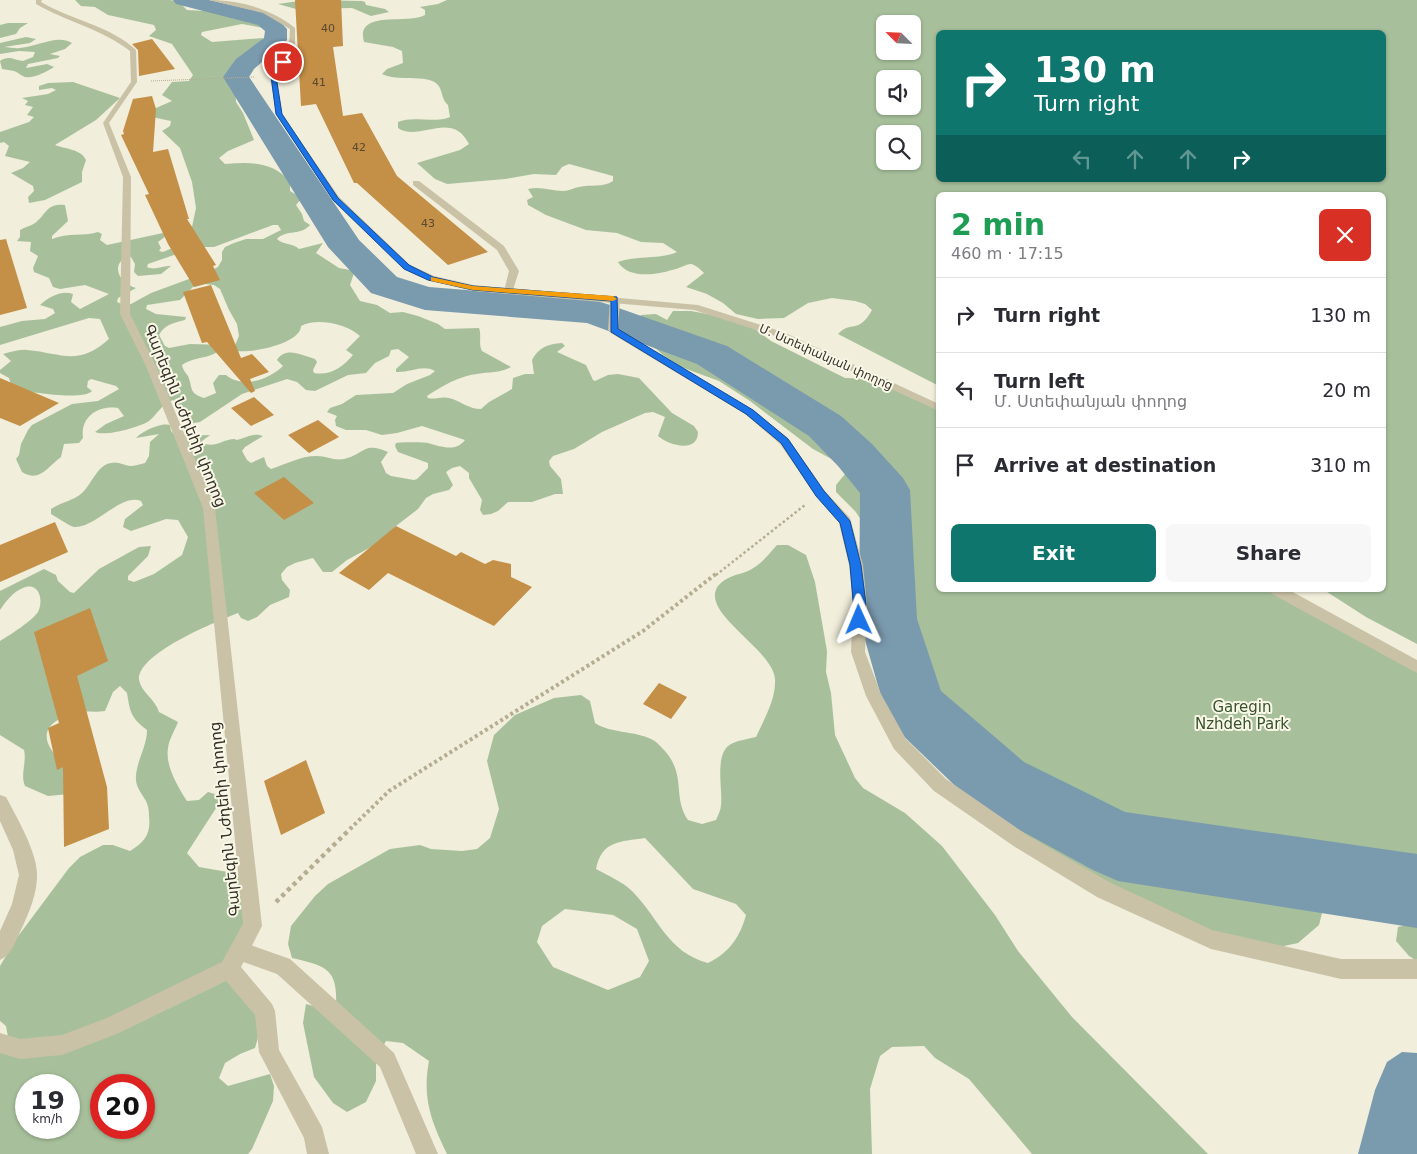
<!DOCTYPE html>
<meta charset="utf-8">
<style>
body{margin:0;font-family:"DejaVu Sans","Noto Sans Armenian",sans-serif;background:#f7f7f7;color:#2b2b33;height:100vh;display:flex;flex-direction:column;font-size:19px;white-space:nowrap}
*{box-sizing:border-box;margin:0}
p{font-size:16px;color:#7c7c81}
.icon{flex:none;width:28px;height:28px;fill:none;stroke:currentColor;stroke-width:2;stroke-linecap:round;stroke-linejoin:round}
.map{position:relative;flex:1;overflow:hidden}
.drawer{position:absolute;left:936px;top:192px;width:450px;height:400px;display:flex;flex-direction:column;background:#fff;border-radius:8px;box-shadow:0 1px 4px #0004}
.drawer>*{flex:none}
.top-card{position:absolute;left:936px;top:30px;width:450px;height:152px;border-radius:8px;box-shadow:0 1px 4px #0004;background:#0f766e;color:#fff;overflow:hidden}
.needle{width:32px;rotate:294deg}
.buttons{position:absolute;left:876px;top:15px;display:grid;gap:10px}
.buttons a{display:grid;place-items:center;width:45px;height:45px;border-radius:8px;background:#fff;box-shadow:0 1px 4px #0004;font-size:25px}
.speed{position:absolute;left:15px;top:1074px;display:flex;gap:10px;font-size:25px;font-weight:700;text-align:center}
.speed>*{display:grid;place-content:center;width:65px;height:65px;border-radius:50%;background:#fff;box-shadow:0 1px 4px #0004;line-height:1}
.speed small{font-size:12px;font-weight:400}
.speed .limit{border:8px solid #d22;background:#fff;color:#111}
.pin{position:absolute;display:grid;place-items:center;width:42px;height:42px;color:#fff;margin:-21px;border:2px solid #fff;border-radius:50%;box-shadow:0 1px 5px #0007}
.me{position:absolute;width:55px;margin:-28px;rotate:359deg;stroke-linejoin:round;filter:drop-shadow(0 0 4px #0008)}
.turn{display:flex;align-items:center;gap:18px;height:105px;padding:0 15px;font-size:22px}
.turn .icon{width:65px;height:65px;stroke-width:2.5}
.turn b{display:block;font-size:35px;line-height:42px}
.lanes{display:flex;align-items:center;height:48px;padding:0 15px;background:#0003;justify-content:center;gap:25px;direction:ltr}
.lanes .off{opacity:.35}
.round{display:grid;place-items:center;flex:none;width:52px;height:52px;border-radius:8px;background:#f7f7f7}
.head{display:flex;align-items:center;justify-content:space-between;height:85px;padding:0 15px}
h1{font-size:30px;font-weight:700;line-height:38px;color:#1e9e55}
.cta{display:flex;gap:10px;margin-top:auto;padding:10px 15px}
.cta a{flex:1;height:58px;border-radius:8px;background:#0f766e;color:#fff;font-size:20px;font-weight:700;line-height:58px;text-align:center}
.cta a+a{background:#f7f7f7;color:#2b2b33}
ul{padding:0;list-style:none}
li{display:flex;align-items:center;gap:15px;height:75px;padding:0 15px;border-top:1px solid #e1e1e2}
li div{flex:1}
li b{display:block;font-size:19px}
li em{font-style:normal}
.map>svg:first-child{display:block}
.green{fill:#a7c09b;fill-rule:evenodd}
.water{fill:#7a9aae}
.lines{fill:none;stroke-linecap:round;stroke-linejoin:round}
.river{fill:#7a9aae;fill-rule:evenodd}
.building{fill:#c48f46}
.path-far3{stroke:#b5ad91;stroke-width:1;stroke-dasharray:1 1;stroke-linecap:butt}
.path-far2{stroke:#b5ad91;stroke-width:2.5;stroke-dasharray:2.5 2.5;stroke-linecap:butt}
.path-far1{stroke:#b5ad91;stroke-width:4;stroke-dasharray:3 3;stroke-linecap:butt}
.path{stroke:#b5ad91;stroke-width:4.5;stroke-dasharray:4 4;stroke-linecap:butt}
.service{fill:#c9c2a7;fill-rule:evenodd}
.minor{fill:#c9c2a7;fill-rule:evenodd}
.tertiary{fill:#c9c2a7;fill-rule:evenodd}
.route{fill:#1a73e8;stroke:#114b97}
.slow{fill:#f59e0b}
.labels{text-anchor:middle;stroke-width:4;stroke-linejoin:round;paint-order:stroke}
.far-number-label{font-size:11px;fill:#5a482f}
.far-street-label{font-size:12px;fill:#363127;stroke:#f9f7e7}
.street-label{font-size:15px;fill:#363127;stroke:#f9f7e7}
.park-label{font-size:15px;fill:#37532c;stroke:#f9f7e7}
</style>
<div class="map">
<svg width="1417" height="1154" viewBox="0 0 1417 1154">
<rect width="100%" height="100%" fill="#f1eedb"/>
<!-- green -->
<g class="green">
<path d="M75 0H169L178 1 187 10 238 13 275 22 264 28 242 24 202 32 201 35 212 42 263 38 244 68 235 77 236 102 243 113 254 140 228 151 219 158 225 164C250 162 273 161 290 182V191L302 198 296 205 302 214 304 221 310 225C301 236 286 229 277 239 283 245 293 243 299 249L323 243 316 253 339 268 350 270 354 273 350 285 360 301 377 305 390 313 403 312 418 316 438 324 445 329 479 328C482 336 478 343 482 351L511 367C501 373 489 372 477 374 459 376 442 386 427 396L428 398C435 400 442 396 449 398 461 401 468 409 481 409L489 402 512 389 513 378 525 374H534L532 360C539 347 548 344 562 343L565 346 557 352 586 365 593 380 595 381 608 375 618 374 639 378 672 413 694 426 698 432C698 454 668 445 658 436L665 417 653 412 645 413 602 432 574 449 553 456 549 461 550 466 561 479 563 494H555L532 502H508L498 511 491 514 483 515 480 510 482 500 469 478V473L460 466 452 468 446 472 453 485 449 490 433 494 426 498 418 509 396 526 386 539 347 560 332 572H323L313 558 295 563 287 567 281 574 282 580 290 590 289 597 270 605 257 617 248 621 241 618 238 613C218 621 137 653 139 680 141 692 156 700 159 712L178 722C175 730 169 739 168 748 165 766 178 787 187 801L199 800 208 792 218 795 220 802 187 853 199 867 245 875 253 899 235 955 260 1020 259 1034 255 1048 240 1054 225 1063 219 1078 228 1086 270 1074 274 1086 273 1101 252 1149 248 1154H0V1051L8 1037 6 1026 0 1021V966L16 939 69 868 80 857 103 845H113L130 851C145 842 151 834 149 816 149 810 148 805 146 801 141 792 135 787 136 776 137 760 147 746 147 730 131 718 130 712 127 693L120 686 113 692 105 711C95 713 84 710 75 713 54 719 37 730 53 752 56 757 62 758 66 761 73 768 76 784 80 793L48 796 25 786C20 775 27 762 24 750L0 735V641C10 635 32 621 38 612 44 600 39 581 23 588 13 592 6 601 0 610V591L44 569 56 575 58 581 70 592 74 593 99 569 139 547 151 546 148 556 128 576V580L134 582 154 574 182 555 188 537 178 520 166 519 131 531 123 527 125 519 143 505 141 501C121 493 96 528 74 527 69 526 57 517 51 514V509C61 502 73 501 82 493 92 484 97 465 111 463 117 461 124 465 130 466 135 466 140 464 145 463L149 456 150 442 159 434 136 438C142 431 162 422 170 425L171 431 176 436 210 435 202 441 205 444C218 447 223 439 235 439L236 440C246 438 253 432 263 436L245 447 242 451 247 460 251 463 264 457 267 466 271 469C287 464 300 456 317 456 326 456 334 461 344 459 365 454 363 441 388 452L381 462 386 473 391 476 414 480 417 479 428 468V463L398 452 395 446 396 443C400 442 424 442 428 443 440 446 455 453 465 440L422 426 397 433 382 435 366 430H346L336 426 335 420 337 416 327 412 330 408 342 404 356 395 393 393 407 384 430 375 435 371C423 364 410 373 396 372V369L409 357 398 349 391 350 389 356 375 363 366 373 348 375 315 391 306 390 297 382 287 379 242 394 200 422 188 424 184 422 183 409 173 400C161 404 158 414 149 421 140 427 105 437 95 432L106 424 124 416 118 408C98 405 80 417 83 438L79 443 64 444 61 457C47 467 40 483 22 472L16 459 19 455 21 444 28 430 32 425 72 404 98 401 119 389 116 386 91 379 88 381 87 387 92 391C83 401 26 392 12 388L9 378 0 373V370L11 361 3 354C11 352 19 349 27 350 62 353 78 367 109 339L100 319 89 318 0 345V327L22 321 45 319 55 313 53 309 40 305C49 297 61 290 73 294L71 302 80 309 109 294 85 285 60 289 53 287 49 278 34 272 33 268 38 256 30 251 31 242 17 241 20 237V230C25 227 31 226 35 223 47 214 46 203 65 205L68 221 52 236V239C69 232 82 237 98 232L102 234 100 240 107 245 163 233 166 236 158 242 161 248 159 251 163 252 177 246 192 227 196 208 192 182 180 148 162 131 170 126 171 121 152 117 156 108 172 101 162 95 172 82 189 81 193 75 172 44 149 36 156 30 154 25 108 15 95 7 81 6ZM273 225H278L281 230 263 239H246L234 243 225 247 222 252V260L218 267 208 272 151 293 131 304 124 305 117 302 118 298 136 288C120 284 109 265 128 256L131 257 135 264 134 272 138 276 161 274 171 266C162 265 156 271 147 267L148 264 197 247H214ZM205 284 214 285 220 289 229 310 237 324 239 336 233 350C247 355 301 344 301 326 316 317 348 324 360 336L346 350 353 355C343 367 330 376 314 373L313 370 317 362 315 359C302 355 285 346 277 360L283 366C268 380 243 389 226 375H219L213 383 216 393 204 398C188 393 193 387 188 376 185 372 183 370 182 365 196 355 215 360 224 345L190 344 169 348 165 346 159 335C165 324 174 323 185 320L186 317 156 314 146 309 147 305 180 300 193 287ZM26 1085H69V1128H26ZM101 1085H144V1128H101Z"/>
<path d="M306 0 362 1 365 2 366 5 385 9 389 12 371 16 352 8 296 9 278 4Z"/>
<path d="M447 0H1417V644L1366 617 1324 590H1384V195H939V386L838 334C851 320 858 335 872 310L865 304 855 301 832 298 808 303 784 318 758 319 736 314 723 303 707 294 686 287 704 273C701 270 696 265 691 264 686 264 678 269 672 270 656 275 628 279 618 262 638 255 659 260 677 252L663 243 641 242 617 233 586 230 546 215 528 205 527 200 533 197 528 189C541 186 551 191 563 191 569 191 573 188 579 187 591 184 602 188 613 181V176L569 164 562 167 556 175 534 174 505 179 447 184 435 179 417 163 460 150 469 144C466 139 463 134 458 131 440 120 415 140 398 128V122C415 115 433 124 450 117L448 105C441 100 443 89 437 84 426 74 397 82 382 74L387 69 403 63 402 51 393 47 364 42C355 9 407 25 425 15V10L420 7 438 4ZM885 24H912V51H885ZM939 32H1384V180H939ZM885 79H912V106H885ZM885 134H912V161H885Z"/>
<path d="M8 23H28L20 28 16 34 0 38V25Z"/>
<path d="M26 37 36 39 30 43 4 47C10 47 15 49 20 48 37 47 57 34 72 43L65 49 50 54 60 56 58 58 28 64 26 68 47 64 54 67C46 72 33 79 25 77 21 76 18 72 14 71 11 70 6 70 2 69L0 61C9 55 13 60 23 61L33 57 35 52 19 51 0 54V43Z"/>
<path d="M73 82 120 98 96 120 55 145C65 149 81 149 86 160L82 172V182L45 200 29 203 28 197 34 191 33 186 11 173 23 168 30 162 5 156 9 146 4 142 0 143V132L29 122 34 117 27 115 33 107 25 105 28 101 22 98 48 94 56 90 52 88 39 90V86L48 83Z"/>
<path d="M673 311H691L718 316 751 326 771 341 845 378 887 379 939 410V590H1273L1417 669V856L1207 838 1266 863 1299 886 1313 898 1322 913 1319 925 1298 943 1284 946 1267 945 1219 935 1021 841 968 784 931 757 903 729 890 706 881 661 879 620 872 582 874 558 872 543 866 527 855 511 836 492V485L845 474 843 468 837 462 813 449 750 401 719 381 681 367 663 355 637 332 636 328 641 315 656 314 667 320Z"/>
<path d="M777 545H788L806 555 815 582 827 651 826 672 831 693 835 735 855 778 863 788 905 813 942 846 995 915 1018 951 1072 1017 1208 1154H1032L969 1079 935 1058 924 1046 892 1047 880 1056 870 1089 872 1154H447C431 1121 422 1098 429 1061L403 1043 386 1041 376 1058V1081L366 1102 347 1112 333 1103 314 1077 303 1023 306 1004 320 1008 336 1005C338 967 324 966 292 958L288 944 291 926 315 896 328 884 390 849 420 845 431 849 462 851 477 849 490 838 499 809 487 761 494 735 515 715 554 698 581 695 590 701 595 723C612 734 634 730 653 740 657 742 661 747 664 750 687 775 672 797 688 820L702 824 716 820C718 815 721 810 721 805 723 788 713 751 733 743 740 740 748 739 756 737 764 719 776 700 775 679 773 649 699 613 718 586 726 576 738 575 748 571 761 565 768 555 777 545ZM645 838 693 889 736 904 746 915C740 937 729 953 708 963 667 952 659 918 632 891 623 882 607 875 596 869 602 840 620 842 645 838ZM565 909 613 915 637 929 649 961 640 977 608 990 553 967 537 942 542 926Z"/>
<path d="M1417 923V961L1409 956 1396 941 1398 927Z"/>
</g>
<!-- water -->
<path class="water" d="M1402 1052 1417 1053V1154H1358L1375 1090 1387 1062Z"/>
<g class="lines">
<!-- river -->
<path class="river" d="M173 0H209L274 15 287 29V40L254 69 249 77 359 240 397 277 429 287 593 300 607 304 727 346 841 416 872 444 903 478 910 490 917 619 941 691 1024 762 1125 812 1417 854V928L1118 881 1093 870 976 806 893 726 884 707 859 619 860 493 838 466 809 436 697 364 587 323 425 310 371 293 328 247 223 77 236 59 264 38 265 31 258 25 176 4Z"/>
</g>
<!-- building -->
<g class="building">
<path d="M295 0H341L343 46 333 47 343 116 362 113 397 176 488 252 448 265 357 183H354L316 104 301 106Z"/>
<path d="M152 39 175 69 139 76 138 50 132 44Z"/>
<path d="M152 96 156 109 153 152 168 149 189 219H187L216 265 213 266 220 280 194 287 168 244 145 195 149 194 121 135 124 134 123 131 133 99Z"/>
<path d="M6 239 27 308 0 315V240Z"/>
<path d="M211 285 241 358 252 354 269 372 250 379 255 391 251 393 207 342 202 343 183 292Z"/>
<path d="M0 378 59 403 20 426 0 418Z"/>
<path d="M254 397 274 415 251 426 231 408Z"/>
<path d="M318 420 339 437 309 453 288 435Z"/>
<path d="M284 477 314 503 284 520 254 493Z"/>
<path d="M55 522 68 552 0 582V545Z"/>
<path d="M396 526 456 556 461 552 485 564 493 560 511 564V577L532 587 494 626 388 573 369 590 339 573Z"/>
<path d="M90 608 108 661 77 676 107 787 109 829 64 847 63 767 57 770 48 728 59 723 34 632Z"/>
<path d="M659 683 687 697 671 719 643 704Z"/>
<path d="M306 760 325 813 281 835 264 781Z"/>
</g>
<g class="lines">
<!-- path-far3 -->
<path class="path-far3" d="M151 81 255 77"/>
<!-- path-far2 -->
<path class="path-far2" d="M716 575 805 505"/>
<!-- path-far1 -->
<path class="path-far1" d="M350 829 389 791 643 631 717 573"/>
<!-- path -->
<path class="path" d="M276 902 351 828"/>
<!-- service -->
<g class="service">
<path d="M413 181H419L504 246 519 271 512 293H506L504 291 509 271 497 250 413 185Z"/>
<path d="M613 327 753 410 788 438 824 490 850 518 863 565 867 604 865 652 881 694 906 739 946 779 1027 835 1111 883 1212 930 1341 959H1417V979H1341L1211 949 1097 897 1015 847 934 791 894 749 866 696 851 652 853 604 849 565 839 523 816 496 780 444 745 414 609 332V328Z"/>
<path d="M239 941 290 959 394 1053 438 1154H416L380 1067 277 974 232 958 229 951 232 944Z"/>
</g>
<!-- minor -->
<g class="minor">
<path d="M36 0H42L41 2C71 20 111 26 136 50L137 82 109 123 131 177 130 314 156 366 215 508 262 926 241 967 272 1004 275 1011 279 1050 322 1127 329 1154H307L304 1138 259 1052 255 1015 226 981 119 1033 62 1055 20 1059 0 1053V1033L20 1039 62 1035 107 1018 222 962 243 924 203 508 146 366 120 314 123 177 103 123 131 82 130 51C102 29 67 22 36 4Z"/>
<path d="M615 296 620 299 618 330 613 333 608 330 610 299Z"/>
<path d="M0 795 6 797C17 818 36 850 37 873 38 893 28 915 20 932 15 943 11 955 0 960V931L12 904 19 875 13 850 0 821Z"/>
</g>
<!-- tertiary -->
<g class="tertiary">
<path d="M209 0C239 0 272 9 295 28V48L276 76 282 114 339 197 410 265 434 276 473 285 698 305 783 332 939 404V411L775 336 694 310 473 291 428 280 404 269 333 201 276 114 270 76 289 48 290 29 263 13Z"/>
<path d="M1270 590H1289L1417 660V673L1272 594Z"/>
</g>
</g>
<!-- route -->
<path class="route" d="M281 61 285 62 276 76 282 114 338 198 409 265 433 277 473 286 617 297 618 329 753 410 788 439 824 491 850 521 861 565 866 604 863 624H855L850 565 840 523 816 496 781 443 746 414 611 332V301L473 290 428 280 404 269 333 200 276 114 271 76Z"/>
<!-- slow -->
<path class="slow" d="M431 277 473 286 613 296 617 299 613 301 473 290 431 281Z"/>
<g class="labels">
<!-- far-number labels -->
<g class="far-number-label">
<text x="328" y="32">40</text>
<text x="319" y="86">41</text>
<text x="359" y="151">42</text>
<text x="428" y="227">43</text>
</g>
<!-- far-street labels -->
<g class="far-street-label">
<text transform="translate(826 357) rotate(24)" y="4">Մ․ Ստեփանյան փողոց</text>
</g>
<!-- street labels -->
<g class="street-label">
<text transform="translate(185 416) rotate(68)" y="5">Գարեգին Նժդեհի փողոց</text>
<text transform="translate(225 819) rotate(-96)" y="5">Գարեգին Նժդեհի փողոց</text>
</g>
<!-- park labels -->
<g class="park-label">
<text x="1242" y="712">Garegin<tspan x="1242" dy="17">Nzhdeh Park</tspan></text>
</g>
</g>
</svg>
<div class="buttons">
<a><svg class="needle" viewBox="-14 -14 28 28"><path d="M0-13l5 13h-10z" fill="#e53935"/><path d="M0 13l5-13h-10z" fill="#7c7c81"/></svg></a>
<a><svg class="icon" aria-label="sound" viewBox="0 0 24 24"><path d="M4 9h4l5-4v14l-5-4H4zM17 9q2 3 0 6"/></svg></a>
<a><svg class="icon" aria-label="search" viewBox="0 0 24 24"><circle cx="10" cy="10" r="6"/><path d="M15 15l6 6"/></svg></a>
</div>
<div class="speed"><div>19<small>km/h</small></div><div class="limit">20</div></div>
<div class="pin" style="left:283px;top:62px;background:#d93025"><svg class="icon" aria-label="arrive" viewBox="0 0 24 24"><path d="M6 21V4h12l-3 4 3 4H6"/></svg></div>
<svg class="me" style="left:859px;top:620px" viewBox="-20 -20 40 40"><path d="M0-17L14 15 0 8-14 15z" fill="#1a73e8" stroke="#fff" stroke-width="4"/></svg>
<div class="top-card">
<div class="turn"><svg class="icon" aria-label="right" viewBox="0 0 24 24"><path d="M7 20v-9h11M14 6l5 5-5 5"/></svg><div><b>130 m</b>Turn right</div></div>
<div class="lanes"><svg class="icon off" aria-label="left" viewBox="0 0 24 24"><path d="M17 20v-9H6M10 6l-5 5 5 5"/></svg><svg class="icon off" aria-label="ahead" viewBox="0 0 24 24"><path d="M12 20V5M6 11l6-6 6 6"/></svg><svg class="icon off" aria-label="ahead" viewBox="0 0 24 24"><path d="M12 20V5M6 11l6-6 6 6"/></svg><svg class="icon" aria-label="right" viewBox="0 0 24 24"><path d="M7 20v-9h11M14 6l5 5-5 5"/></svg></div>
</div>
<section class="drawer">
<div class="head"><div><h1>2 min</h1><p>460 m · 17:15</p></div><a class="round" style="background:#d93025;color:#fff"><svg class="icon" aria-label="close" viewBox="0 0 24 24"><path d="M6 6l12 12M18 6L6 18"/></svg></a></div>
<ul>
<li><svg class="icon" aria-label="right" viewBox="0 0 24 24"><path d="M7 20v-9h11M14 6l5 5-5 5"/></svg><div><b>Turn right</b></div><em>130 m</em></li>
<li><svg class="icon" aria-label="left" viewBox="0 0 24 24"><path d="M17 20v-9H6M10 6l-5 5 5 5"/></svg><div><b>Turn left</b><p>Մ․ Ստեփանյան փողոց</p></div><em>20 m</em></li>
<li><svg class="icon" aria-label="arrive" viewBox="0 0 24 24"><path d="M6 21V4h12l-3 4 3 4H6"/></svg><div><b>Arrive at destination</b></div><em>310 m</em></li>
</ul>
<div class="cta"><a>Exit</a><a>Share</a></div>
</section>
</div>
